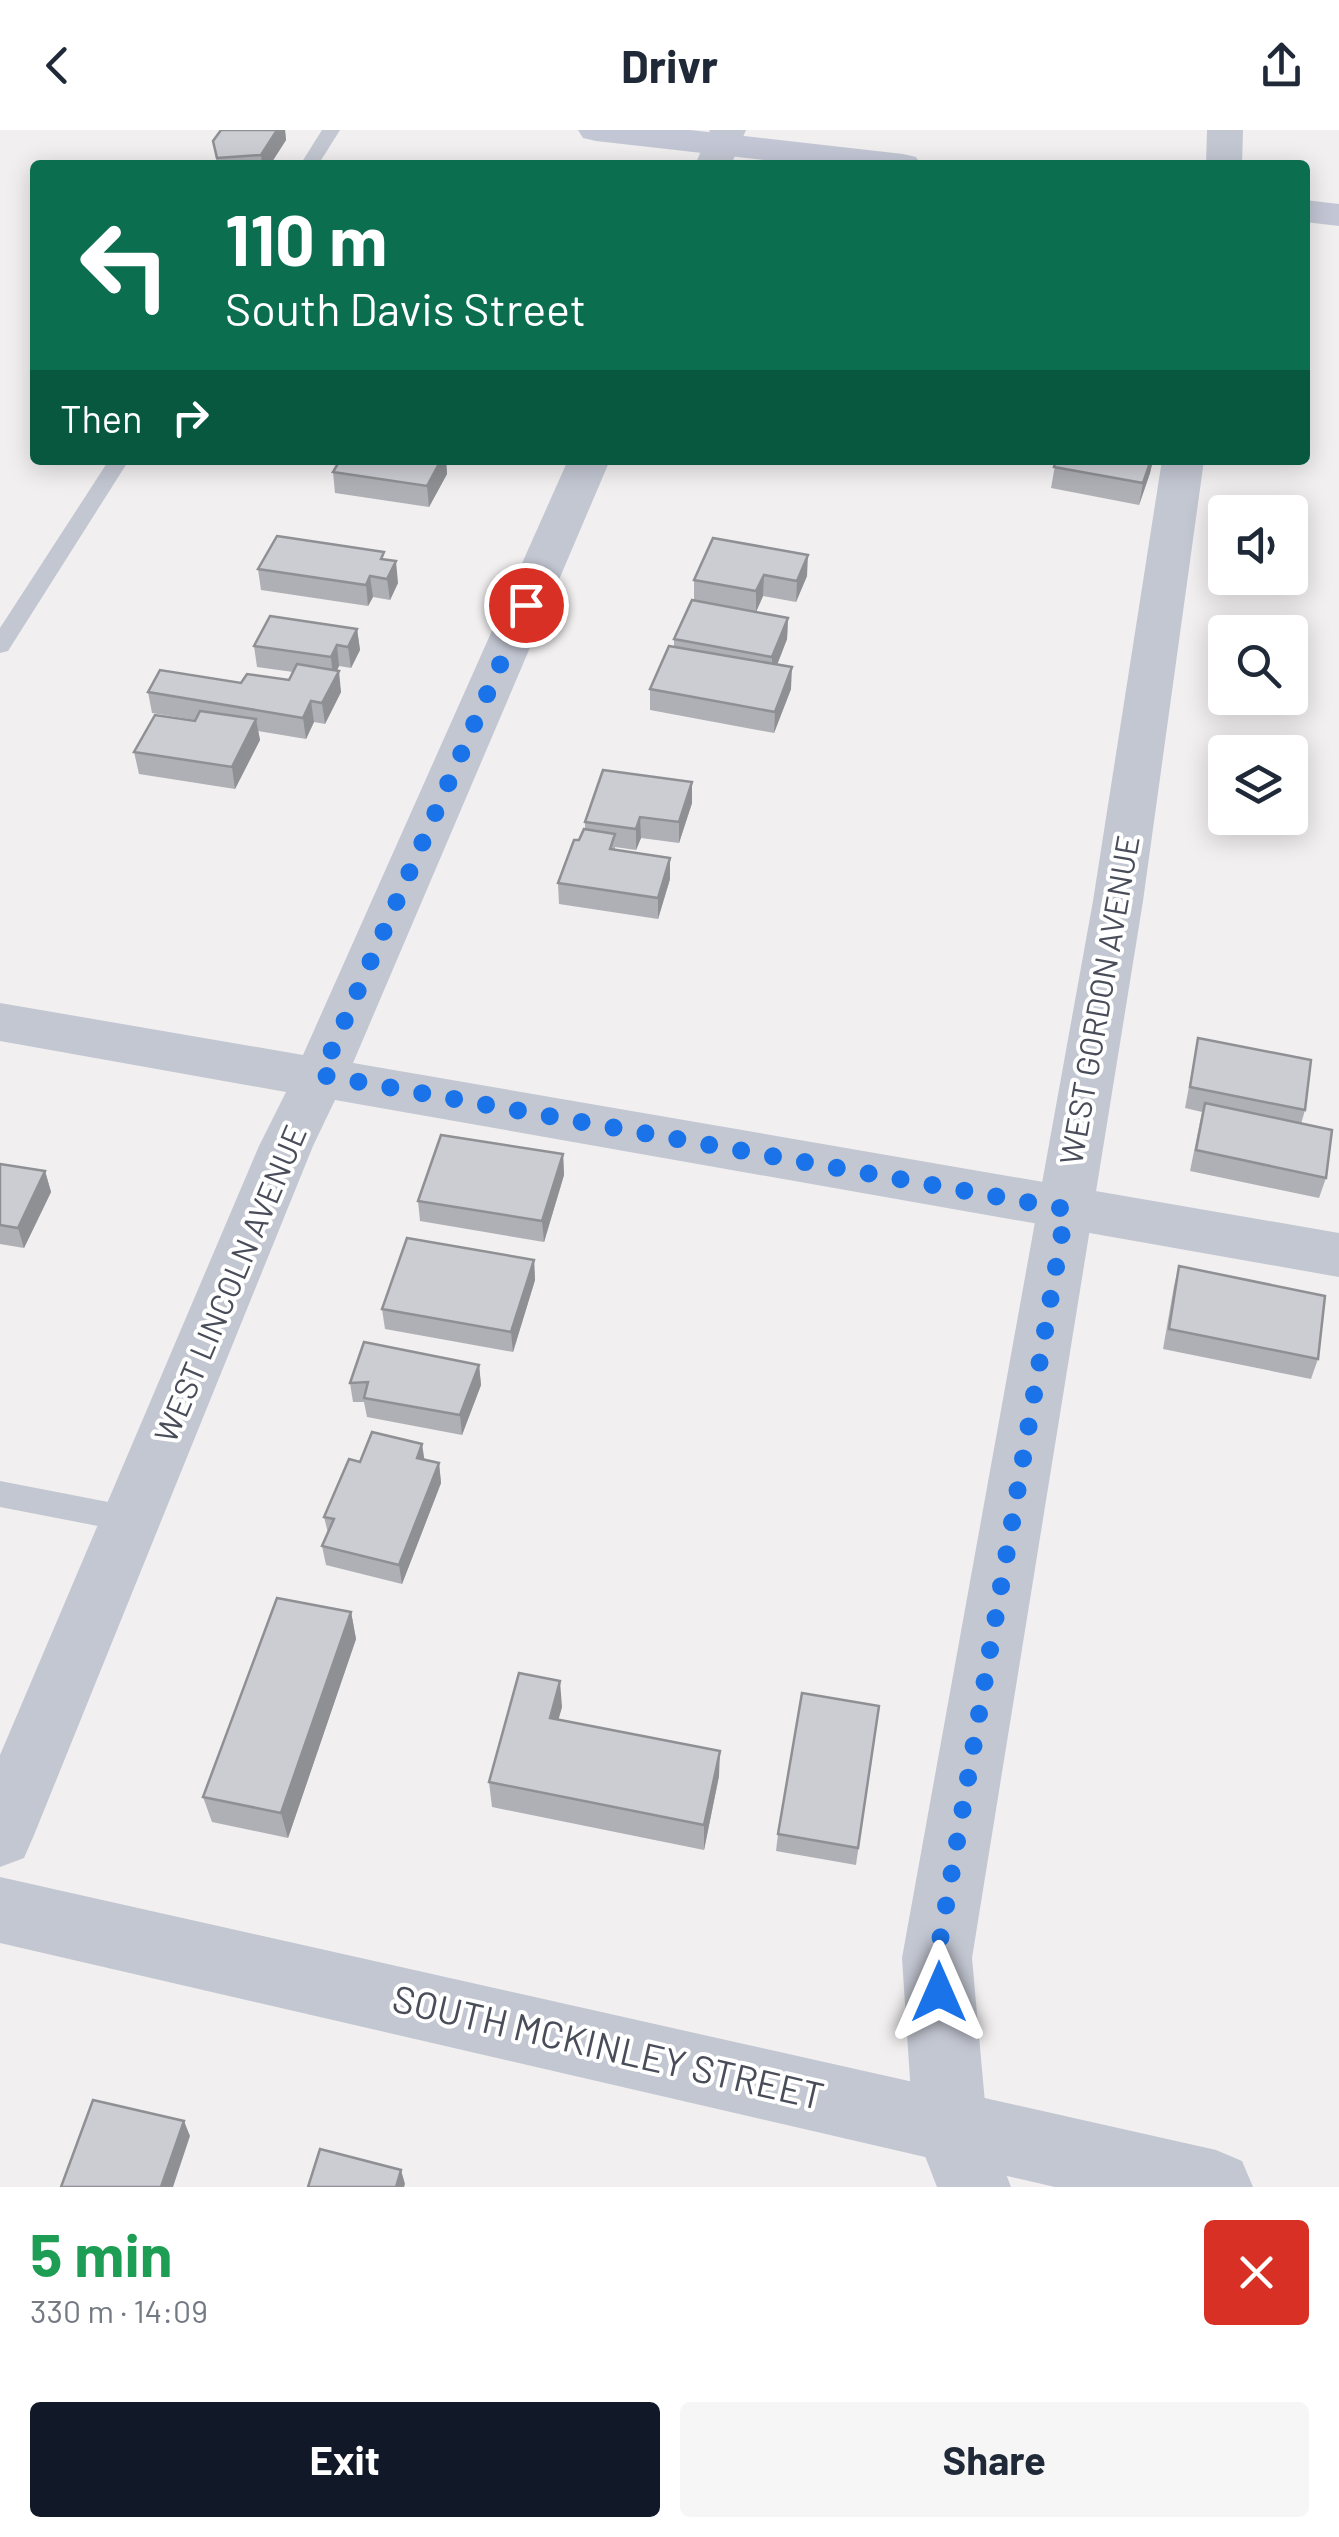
<!DOCTYPE html>
<meta charset="utf-8">
<style>
body{margin:0;font-family:Barlow,sans-serif;background:#f6f6f7;color:#1f2937;height:100vh;display:flex;flex-direction:column;font-size:38px;white-space:nowrap}
*{box-sizing:border-box;margin:0}
p{font-size:32px;color:#747a83}
.icon{flex:none;width:55px;height:55px;fill:none;stroke:currentColor;stroke-width:2;stroke-linecap:round;stroke-linejoin:round}
.map{position:relative;height:2057px;overflow:hidden}
.sheet{display:flex;flex-direction:column;background:#fff;flex:1}
.sheet>*{flex:none}
.banner{position:absolute;left:30px;top:30px;width:1280px;height:305px;border-radius:10px;box-shadow:0 5px 25px #0003;background:#0b6e4f;color:#fff;overflow:hidden}
.controls{position:absolute;left:1208px;top:365px;display:grid;gap:20px}
.controls a{display:grid;place-items:center;width:100px;height:100px;border-radius:10px;background:#fff;box-shadow:0 5px 25px #0003;font-size:50px}
.pin{position:absolute;display:grid;place-items:center;width:85px;height:85px;color:#fff;margin:-42px;border:5px solid #fff;border-radius:50%;box-shadow:0 2px 10px #0007}
.me{position:absolute;width:110px;margin:-55px;rotate:0deg;stroke-linejoin:round;filter:drop-shadow(0 0 8px #0008)}
.turn{display:flex;align-items:center;gap:35px;height:210px;padding:0 30px;font-size:45px}
.turn .icon{width:130px;height:130px;stroke-width:2.5}
.turn b{display:block;font-size:70px;line-height:85px}
.then{display:flex;align-items:center;height:95px;padding:0 30px;background:#0003;gap:20px;font-size:38px}
.round{display:grid;place-items:center;flex:none;width:105px;height:105px;border-radius:10px;background:#f6f6f7}
.overview{display:flex;align-items:center;justify-content:space-between;height:170px;padding:0 30px}
h1{font-size:60px;font-weight:700;line-height:75px;color:#1e9e55}
.primary-button{display:flex;gap:20px;margin-top:auto;padding:20px 30px}
.primary-button a{flex:1;height:115px;border-radius:10px;background:#111827;color:#fff;font-size:40px;font-weight:700;line-height:115px;text-align:center}
.primary-button a+a{background:#f6f6f7;color:#1f2937}
header{display:flex;justify-content:space-between;align-items:center;height:130px;padding:0 30px;background:#fff;font-size:45px;font-weight:700}
.map>svg:first-child{display:block}
.lines{fill:none;stroke-linecap:round;stroke-linejoin:round}
.service{fill:#c3c7d2;fill-rule:evenodd}
.minor{fill:#c3c7d2;fill-rule:evenodd}
.tertiary{fill:#c3c7d2;fill-rule:evenodd}
.secondary{fill:#c3c7d5;fill-rule:evenodd}
.wall{fill:#afb0b5}
.shaded-wall{fill:#8f9094}
.building{fill:#cccdd3;stroke:#8f9094;stroke-width:2.5}
.route{stroke:#1a73e8;stroke-width:18;stroke-dasharray:0 32.4}
.labels{text-anchor:middle;stroke-width:8;stroke-linejoin:round;paint-order:stroke}
.street-label{font-size:32px;fill:#494d5a;stroke:#fff}
.near-street-label{font-size:38px;fill:#494d5a;stroke:#fff}
</style>
<header><svg class="icon" aria-label="back" viewBox="0 0 24 24"><path d="M15 5l-7 7 7 7"/></svg>Drivr<svg class="icon" aria-label="share" viewBox="0 0 24 24"><path d="M12 15V3M7 8l5-5 5 5M5 13v7h14v-7"/></svg></header>
<div class="map">
<svg width="1339" height="2057" viewBox="0 0 1339 2057">
<rect width="100%" height="100%" fill="#f1efef"/>
<g class="lines">
<!-- service -->
<g class="service">
<path d="M322 0H340L318 35H300Z"/>
<path d="M109 330H129L8 521 0 523V498Z"/>
<path d="M0 1351 134 1377 145 1381 149 1390 145 1399 134 1403 0 1377Z"/>
</g>
<!-- minor -->
<g class="minor">
<path d="M710 0H746L731 35H695Z"/>
<path d="M568 330H610L353 933 1339 1103V1147L335 970 313 1016 34 1705 24 1728 0 1737V1625L259 1016 286 962 0 911V873L303 925Z"/>
<path d="M0 1747 1216 2020 1242 2031 1253 2057H1055L0 1813Z"/>
</g>
<!-- tertiary -->
<g class="tertiary">
<path d="M1207 0H1243L1242 35H1206Z"/>
<path d="M1162 330H1204L1143 771 972 1828 987 1995 1011 2057H937L913 1995 902 1828 1093 771Z"/>
</g>
<!-- secondary -->
<g class="secondary">
<path d="M578 0H690L903 24 916 27 921 35H808L596 11 583 8Z"/>
<path d="M1305 70 1339 74V96L1305 92Z"/>
</g>
</g>
<!-- wall -->
<g class="wall">
<path d="M221 0H285L286 10 270 35H217L213 11Z"/>
<path d="M340 330H446L447 344 429 377 335 363 333 342Z"/>
<path d="M1056 330H1153L1150 343 1139 375 1051 358Z"/>
<path d="M713 408 807 446 796 472 763 466 756 482 788 488 787 509 777 535 791 559 774 603 650 580V559L674 517V509L694 471V450Z"/>
<path d="M385 430 398 453 390 470 373 467 368 476 261 460 258 439Z"/>
<path d="M357 499 360 520 351 538 339 536 337 541 341 562 325 594 314 592 306 609 258 601 260 610 235 659 139 644 134 622 195 590 152 583 148 562 289 550 293 542 257 537 254 516Z"/>
<path d="M692 673 679 713 641 708 636 720 615 717V720L670 749 658 789 559 774 558 753 585 699V692Z"/>
<path d="M1198 908 1305 980 1301 994 1326 1048 1319 1068 1190 1041 1202 982 1185 978Z"/>
<path d="M563 1024 564 1045 544 1112 420 1091 418 1071Z"/>
<path d="M0 1034 45 1041 51 1062 24 1118 0 1114Z"/>
<path d="M534 1130 535 1150 513 1222 385 1199 382 1179Z"/>
<path d="M1179 1136 1318 1229 1311 1249 1163 1219 1174 1156Z"/>
<path d="M479 1235 481 1255 462 1305 367 1287 364 1272H353L350 1253Z"/>
<path d="M424 1330 439 1333 441 1353 402 1454 326 1435 322 1416 328 1403 324 1387 360 1332Z"/>
<path d="M351 1482 356 1509 288 1708 212 1692 203 1667Z"/>
<path d="M879 1576 856 1735 776 1721 778 1704Z"/>
<path d="M562 1577 558 1589 719 1646 704 1720 492 1677 489 1652Z"/>
</g>
<!-- shaded-wall -->
<g class="shaded-wall">
<path d="M277 0H285L286 10 270 35H262L261 25Z"/>
<path d="M441 330H446L447 344 429 377 427 356Z"/>
<path d="M1151 330H1153L1150 343 1139 375 1143 353Z"/>
<path d="M808 425 807 446 796 472 797 451Z"/>
<path d="M396 431 398 453 390 470 387 449Z"/>
<path d="M764 445 763 466 756 482V461Z"/>
<path d="M370 446 373 467 368 476 366 455Z"/>
<path d="M788 488 787 509 772 548V527Z"/>
<path d="M357 499 360 520 351 538 348 517Z"/>
<path d="M337 515 339 536 333 548 331 527Z"/>
<path d="M792 537 791 559 774 603 775 582Z"/>
<path d="M339 541 341 562 325 594 322 573Z"/>
<path d="M311 571 314 592 306 609 303 588Z"/>
<path d="M256 589 260 610 235 659 232 637Z"/>
<path d="M692 652V673L679 713V692Z"/>
<path d="M640 687 641 708 636 720V699Z"/>
<path d="M670 728V749L658 789V768Z"/>
<path d="M563 1024 564 1045 544 1112 542 1091Z"/>
<path d="M45 1041 51 1062 24 1118 18 1098Z"/>
<path d="M534 1130 535 1150 513 1222 511 1202Z"/>
<path d="M479 1235 481 1255 462 1305 460 1285Z"/>
<path d="M422 1314 425 1333 417 1328Z"/>
<path d="M439 1333 441 1353 402 1454 399 1435Z"/>
<path d="M351 1482 356 1509 288 1708 281 1683Z"/>
<path d="M560 1551 562 1577 552 1613 550 1588Z"/>
<path d="M720 1621 719 1646 704 1720V1695Z"/>
<path d="M184 1991 190 2006 173 2057H161Z"/>
<path d="M401 2040 405 2054 404 2057H396Z"/>
</g>
<!-- building -->
<g class="building">
<path d="M221 0H277L261 25 217 28 213 11Z"/>
<path d="M340 330H441L427 356 333 342Z"/>
<path d="M1056 330H1151L1143 353 1054 337Z"/>
<path d="M277 406 384 422 381 429 396 431 387 449 370 446 366 455 258 439Z"/>
<path d="M713 408 808 425 797 451 764 445 756 461 694 450Z"/>
<path d="M692 470 788 488 772 527 674 509Z"/>
<path d="M270 486 357 499 348 517 337 515 331 527 254 516Z"/>
<path d="M669 516 792 537 775 582 650 559Z"/>
<path d="M297 534 339 541 322 573 311 571 303 588 148 562 160 540 241 553 247 544 289 550Z"/>
<path d="M200 581 256 589 232 637 134 622 155 585 195 591Z"/>
<path d="M603 640 692 652 679 692 640 687 636 699 585 692Z"/>
<path d="M584 699 615 704 610 719 670 728 658 768 558 753 574 710H579Z"/>
<path d="M1198 908 1311 930 1305 980 1190 957Z"/>
<path d="M1205 973 1332 1000 1326 1048 1196 1020Z"/>
<path d="M441 1005 563 1024 542 1091 418 1071Z"/>
<path d="M0 1034 45 1041 18 1098 0 1095Z"/>
<path d="M407 1108 534 1130 511 1202 382 1179Z"/>
<path d="M1179 1136 1325 1166 1318 1229 1169 1199Z"/>
<path d="M364 1212 479 1235 460 1285 364 1268 368 1252 350 1253Z"/>
<path d="M372 1302 422 1314 417 1328 439 1333 399 1435 322 1416 334 1389 324 1387 349 1329 360 1332Z"/>
<path d="M277 1468 351 1482 281 1683 203 1667Z"/>
<path d="M519 1543 560 1551 550 1588 720 1621 704 1695 489 1652Z"/>
<path d="M802 1563 879 1576 858 1718 778 1704Z"/>
<path d="M93 1970 184 1991 161 2057H61Z"/>
<path d="M320 2019 401 2040 396 2057H308Z"/>
</g>
<g class="lines">
<!-- route -->
<path class="route" d="M526 475 321 945 1066 1079 937 1828 939 1862"/>
</g>
<g class="labels">
<!-- street labels -->
<g class="street-label">
<text transform="translate(1100 870) rotate(-80)" y="11">WEST GORDON AVENUE</text>
<text transform="translate(231 1154) rotate(-67)" y="11">WEST LINCOLN AVENUE</text>
</g>
<!-- near-street labels -->
<g class="near-street-label">
<text transform="translate(608 1918) rotate(13)" y="13">SOUTH MCKINLEY STREET</text>
</g>
</g>
</svg>
<div class="controls">
<a><svg class="icon" aria-label="sound" viewBox="0 0 24 24"><path d="M4 9h4l5-4v14l-5-4H4zM17 9q2 3 0 6"/></svg></a>
<a><svg class="icon" aria-label="search" viewBox="0 0 24 24"><circle cx="10" cy="10" r="6"/><path d="M15 15l6 6"/></svg></a>
<a><svg class="icon" aria-label="layers" viewBox="0 0 24 24"><path d="M12 4l9 5-9 5-9-5zM3 14l9 5 9-5"/></svg></a>
</div>
<div class="pin" style="left:526px;top:475px;background:#d93025"><svg class="icon" aria-label="arrive" viewBox="0 0 24 24"><path d="M6 21V4h12l-3 4 3 4H6"/></svg></div>
<svg class="me" style="left:939px;top:1862px" viewBox="-20 -20 40 40"><path d="M0-17L14 15 0 8-14 15z" fill="#1a73e8" stroke="#fff" stroke-width="4"/></svg>
<div class="banner">
<div class="turn"><svg class="icon" aria-label="left" viewBox="0 0 24 24"><path d="M17 20v-9H6M10 6l-5 5 5 5"/></svg><div><b>110 m</b>South Davis Street</div></div>
<div class="then">Then<svg class="icon" aria-label="right" viewBox="0 0 24 24"><path d="M7 20v-9h11M14 6l5 5-5 5"/></svg></div>
</div>
</div>
<section class="sheet">
<div class="overview"><div><h1>5 min</h1><p>330 m · 14:09</p></div><a class="round" style="background:#d93025;color:#fff"><svg class="icon" aria-label="close" viewBox="0 0 24 24"><path d="M6 6l12 12M18 6L6 18"/></svg></a></div>
<div class="primary-button"><a>Exit</a><a>Share</a></div>
</section>
